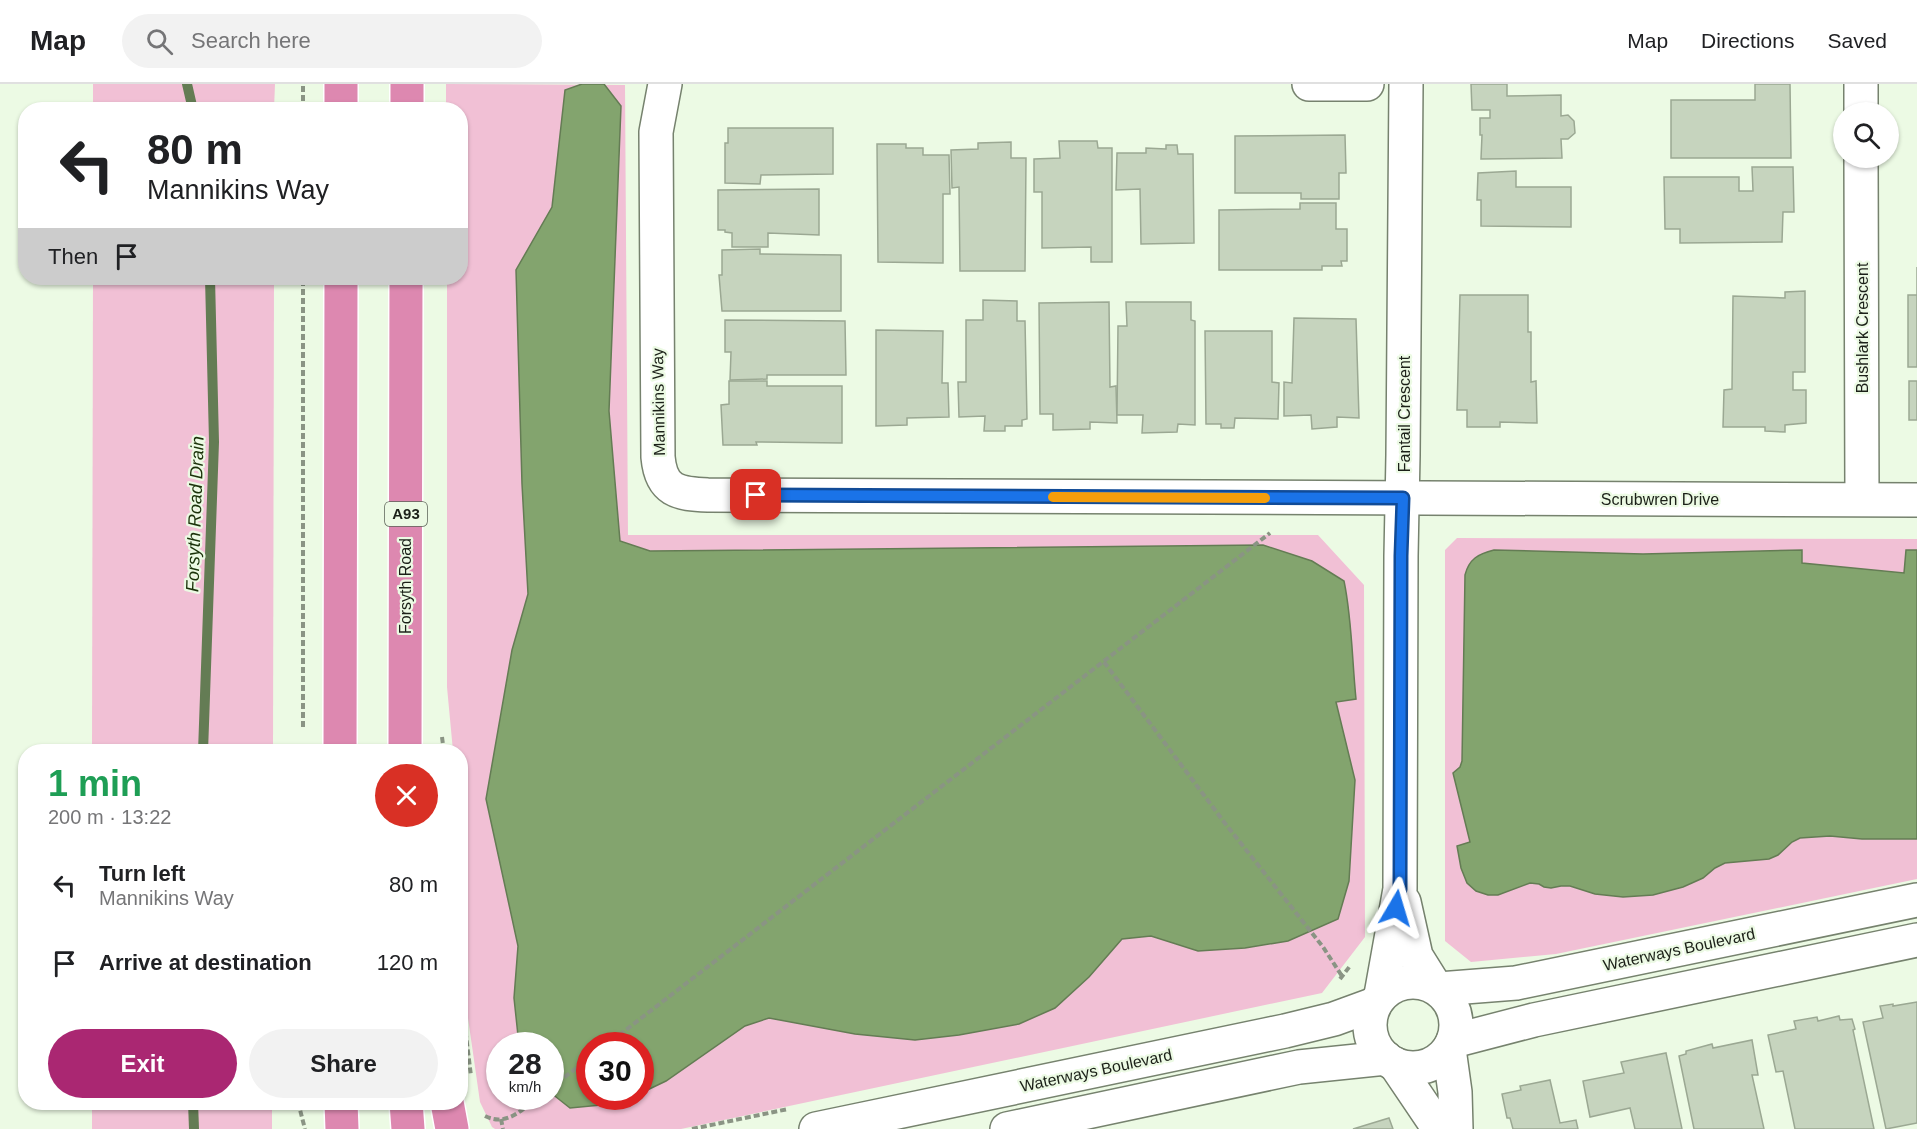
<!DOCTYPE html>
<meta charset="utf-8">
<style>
body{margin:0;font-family:Arial,sans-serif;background:#f2f2f2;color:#202124;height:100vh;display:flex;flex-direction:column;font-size:22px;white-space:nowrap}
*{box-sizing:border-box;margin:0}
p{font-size:20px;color:#757577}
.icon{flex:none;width:33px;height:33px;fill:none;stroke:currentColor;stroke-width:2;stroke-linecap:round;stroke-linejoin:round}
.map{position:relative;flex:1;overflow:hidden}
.details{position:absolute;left:18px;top:660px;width:450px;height:366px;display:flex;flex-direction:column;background:#fff;border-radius:24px;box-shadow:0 2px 4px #0004}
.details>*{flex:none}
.top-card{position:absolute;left:18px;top:18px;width:450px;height:183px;border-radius:24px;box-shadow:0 2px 4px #0004;background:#fff;color:#202124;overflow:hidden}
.buttons{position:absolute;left:1833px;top:18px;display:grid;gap:12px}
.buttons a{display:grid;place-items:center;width:66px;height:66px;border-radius:50%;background:#fff;box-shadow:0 2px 4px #0004;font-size:30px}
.speed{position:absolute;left:486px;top:948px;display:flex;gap:12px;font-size:30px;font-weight:700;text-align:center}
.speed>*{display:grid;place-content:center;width:78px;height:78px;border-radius:50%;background:#fff;box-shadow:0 2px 4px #0004;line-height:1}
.speed small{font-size:15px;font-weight:400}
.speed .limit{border:9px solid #d22;background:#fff;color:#111}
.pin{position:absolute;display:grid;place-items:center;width:51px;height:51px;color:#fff;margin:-26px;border-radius:12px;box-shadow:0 3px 9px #0006}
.me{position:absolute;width:66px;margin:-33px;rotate:7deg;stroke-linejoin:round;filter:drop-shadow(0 0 4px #0008)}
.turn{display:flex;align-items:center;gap:21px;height:126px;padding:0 30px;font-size:27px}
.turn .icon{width:78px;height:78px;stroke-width:2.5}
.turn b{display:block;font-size:42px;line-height:51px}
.then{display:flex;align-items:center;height:57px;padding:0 30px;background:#0003;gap:12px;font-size:22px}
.round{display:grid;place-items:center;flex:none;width:63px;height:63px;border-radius:32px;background:#f2f2f2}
.summary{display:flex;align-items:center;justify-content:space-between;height:102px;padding:0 30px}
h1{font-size:36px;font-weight:700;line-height:45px;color:#1e9e55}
.primary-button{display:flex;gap:12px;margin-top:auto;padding:12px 30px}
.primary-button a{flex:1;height:69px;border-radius:36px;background:#aa2772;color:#fff;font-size:24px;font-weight:700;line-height:69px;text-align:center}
.primary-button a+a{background:#f2f2f2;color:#202124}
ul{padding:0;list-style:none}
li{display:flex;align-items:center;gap:18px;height:78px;padding:0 30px}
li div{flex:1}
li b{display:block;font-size:22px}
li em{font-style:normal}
header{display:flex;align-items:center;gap:36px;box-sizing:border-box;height:84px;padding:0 30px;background:#fff;border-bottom:2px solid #e0e0e0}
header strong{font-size:28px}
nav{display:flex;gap:33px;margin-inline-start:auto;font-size:21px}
.search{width:420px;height:54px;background:#f2f2f2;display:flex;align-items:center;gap:15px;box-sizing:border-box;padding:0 21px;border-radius:33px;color:#757577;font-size:22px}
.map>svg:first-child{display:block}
.green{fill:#f1c0d5;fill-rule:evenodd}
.water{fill:#83a46e;stroke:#647c54;stroke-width:1.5}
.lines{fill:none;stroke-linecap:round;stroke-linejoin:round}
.stream{stroke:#647c54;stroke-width:10}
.building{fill:#c6d4be;stroke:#9ba893;stroke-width:1.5}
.street-casing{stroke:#76826e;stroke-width:36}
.highway-casing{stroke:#fff;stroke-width:36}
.path{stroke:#8a9484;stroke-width:4;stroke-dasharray:6 3;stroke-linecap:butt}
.street{stroke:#fff;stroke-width:33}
.highway{stroke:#dd88b0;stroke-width:33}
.route-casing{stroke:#114b97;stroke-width:15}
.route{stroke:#1a73e8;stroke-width:10}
.slow{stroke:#f59e0b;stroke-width:10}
.labels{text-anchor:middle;stroke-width:4.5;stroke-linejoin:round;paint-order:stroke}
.shield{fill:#ecfae4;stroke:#5a6155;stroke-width:1.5}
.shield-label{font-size:15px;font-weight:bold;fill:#1b2018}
.street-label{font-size:16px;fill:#1b2018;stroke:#ecfae4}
.water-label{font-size:18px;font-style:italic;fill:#1b320a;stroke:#ecfae4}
</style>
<header>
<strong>Map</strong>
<div class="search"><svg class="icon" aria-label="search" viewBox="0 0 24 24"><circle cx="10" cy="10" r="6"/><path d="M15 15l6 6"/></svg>Search here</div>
<nav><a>Map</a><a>Directions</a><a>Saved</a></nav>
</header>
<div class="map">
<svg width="1917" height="1045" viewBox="0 0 1917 1045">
<rect width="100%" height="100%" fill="#ecfae4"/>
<!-- green -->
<g class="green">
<path d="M93 0H275L274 25H93Z"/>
<path d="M446 0 625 1 628 451H1318L1364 501 1365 853 1322 909 681 1045H495L492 1043 480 1018 468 934 460 741V668L453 667 447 603V194H460V26L446 25ZM500 962H550V1012H500ZM590 962H640V1012H590Z"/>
<path d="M93 194H274L273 667H92Z"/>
<path d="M1457 454 1917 455V795L1556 870 1471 878 1445 857V466Z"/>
<rect x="92" y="1019" width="180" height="26"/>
</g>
<!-- water -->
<g class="water">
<path d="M582 0H604L621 22 609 327 620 457 650 467 1263 461 1312 477 1344 497C1352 535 1352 576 1356 615L1336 618 1355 696 1349 797 1338 835 1288 857 1245 864 1198 867 1151 852 1122 855 1089 893 1055 924 1019 940 959 951 915 956 855 950 769 934 745 942 666 997 641 1009 640 962H590V1012L634 1013 622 1019 570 1024 551 1009 550 962 519 961 514 914 518 862 486 715 512 566 528 510 522 400 516 186 552 123 565 6Z"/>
<path d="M1494 466 1643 470 1802 466V479L1904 489 1906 466H1917V755H1862L1830 752 1800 754 1792 758 1778 771 1769 775 1725 779 1715 784 1703 794 1683 803 1653 811 1623 813 1595 810 1570 802H1561L1551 804 1544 803 1539 800 1530 799 1498 811H1488L1476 807 1467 799 1461 784 1457 762 1470 758 1453 689 1460 683 1462 677 1465 491C1469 475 1478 470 1494 466Z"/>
</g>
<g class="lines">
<!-- stream -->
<g class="stream">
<path d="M187 0 193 26"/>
<path d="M203 668 214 358 210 194"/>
<path d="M193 1018 194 1045"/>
</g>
</g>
<!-- building -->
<g class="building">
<path d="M1471 0H1507V12L1561 11V32L1568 31 1574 37 1575 49 1568 55H1561L1562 74 1481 75 1482 51H1480V34H1490V26H1472Z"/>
<path d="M1755 0H1790L1791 74H1671V16H1755Z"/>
<path d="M728 44H833V90L761 91 760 100 725 99V59H728Z"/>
<path d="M1345 51 1346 89H1339V115H1301V109H1235V52Z"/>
<path d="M1059 57H1097L1098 64H1112V178H1091V163L1042 164V108H1034V75L1060 74Z"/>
<path d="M1011 58V74H1026L1025 187H960L959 103 952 104 951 66 978 65V59Z"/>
<path d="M877 60H906V64H923V71H949L950 110H943V179L878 178Z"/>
<path d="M1166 61H1177L1178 70H1193L1194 159 1141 160 1140 105 1116 106 1117 69H1146V64L1166 65Z"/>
<path d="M1752 83H1793L1794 128H1783L1782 158 1680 159V145H1665L1664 93H1739V107H1753Z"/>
<path d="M1516 87V103H1571V143L1481 142V116H1477L1478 89Z"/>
<path d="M819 105V151L768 149V163H732V149L725 148V146H718V106Z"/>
<path d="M1300 119H1336V145H1347V177H1341L1342 182H1322V186H1219V126L1300 125Z"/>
<path d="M760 165V170L841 171V227H722L719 191H722V166Z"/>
<path d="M1917 183V283H1908V211H1917Z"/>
<path d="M1805 207V288H1793V306H1806V339L1785 341V348L1765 347V343H1723L1724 306 1732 305 1733 212 1785 214V208Z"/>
<path d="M1460 211H1528V248H1531V298L1536 297 1537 339 1500 338V343H1467V326H1457Z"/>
<path d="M983 216 1017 217V237H1025L1027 335 1022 336V342H1005V347H984L985 332 959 333 958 298H966V236H983Z"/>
<path d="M1109 218 1110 303 1116 302 1117 339 1090 338V345L1053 346V330H1040L1039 219Z"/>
<path d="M1126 218H1191V236L1195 237V341L1178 340 1177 348 1142 349 1143 331H1117L1118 242H1127Z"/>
<path d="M1294 234 1356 235 1359 334 1337 333V343L1312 345 1311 331 1284 332V298L1292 299Z"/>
<path d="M725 236 845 237 846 291H767V295L730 296 731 268H725Z"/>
<path d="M876 246 943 247 942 299H948L949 333 907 334V341L876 342Z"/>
<path d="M1205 247H1272V298L1279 299 1278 335 1235 334 1234 344H1221V340H1206Z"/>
<path d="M729 297H767V302H842V359L756 358 757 361H723L721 321 729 320Z"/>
<rect x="1909" y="297" width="8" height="39"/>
<path d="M1917 918V1039L1886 1045 1863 938 1883 934 1880 922 1893 920V922Z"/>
<path d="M1839 932 1840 936 1852 935 1855 945 1853 946 1874 1045H1795L1783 987 1776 988 1768 951 1796 945 1794 937 1817 933 1818 937Z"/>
<path d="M1752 956 1758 991H1752L1764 1045H1694L1679 972 1686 970V967L1712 960 1713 964Z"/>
<path d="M1666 969 1682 1045H1635L1630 1024 1590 1033 1583 997 1624 989 1621 978Z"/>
<path d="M1550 996 1560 1039 1576 1036 1578 1045H1513L1510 1034H1507L1502 1010 1521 1006 1520 1002Z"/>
<path d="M1389 1034 1393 1045H1353Z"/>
</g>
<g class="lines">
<!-- street casing -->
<g class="street-casing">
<g id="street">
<path d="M665 0 656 48 658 373C661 407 678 410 708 411L1917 416"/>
<path d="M1309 0H1367"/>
<path d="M1861 0V28"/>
<path d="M1861 74 1862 415"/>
<path d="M1404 818 1416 872 1436 904"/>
<circle cx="1413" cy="941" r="43"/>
<path d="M1439 905 1516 899 1917 816"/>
<path d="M1381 911 1400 805 1401 472 1403 371 1406 0"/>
<path d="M1453 957 1534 936 1917 856"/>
<path d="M1449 965 1455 1008 1456 1045"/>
<path d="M1395 980 1439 1045"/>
<path d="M816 1045 1285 947 1334 935 1375 920"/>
<path d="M1007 1045 1299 983 1386 974"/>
</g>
</g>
<!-- highway casing -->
<g class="highway-casing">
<g id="highway">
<path d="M341 26V0"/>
<path d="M407 26V0"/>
<path d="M340 668 341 194"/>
<path d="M405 668 406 194"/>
<path d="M341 1018 342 1045"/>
<path d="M406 1018 408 1045"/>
<path d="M447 1018 452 1045"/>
</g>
</g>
<!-- path -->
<g class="path">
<path d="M303 26V0"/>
<path d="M1104 578 1224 738 1323 863 1342 892"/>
<path d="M303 643V194"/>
<path d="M442 653 444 668"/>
<path d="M1340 895 1350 882"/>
<path d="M460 903 471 992"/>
<path d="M605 962 1270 449"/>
<path d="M550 1004 590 974"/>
<path d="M298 1018 305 1045"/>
<path d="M485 1032C507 1043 523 1025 539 1012"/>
<path d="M501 1035 503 1045"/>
<path d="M692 1045 788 1025"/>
</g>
<!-- street -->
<use href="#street" class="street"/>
<!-- highway -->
<use href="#highway" class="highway"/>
</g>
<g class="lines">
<!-- route casing -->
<g class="route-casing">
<path id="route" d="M756 411 1403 414 1401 472 1400 805 1396 824"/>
</g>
<!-- route -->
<use href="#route" class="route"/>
<!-- slow -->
<path class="slow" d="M1053 413 1265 414"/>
</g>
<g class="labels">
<!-- shield labels -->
<rect class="shield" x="385" y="418" width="42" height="24" rx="4.5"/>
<g class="shield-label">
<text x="406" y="435">A93</text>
</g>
<!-- street labels -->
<g class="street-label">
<text transform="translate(1862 244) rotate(-90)" y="6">Bushlark Crescent</text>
<text transform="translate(658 318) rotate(-91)" y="6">Mannikins Way</text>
<text transform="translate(1404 330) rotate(-90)" y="6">Fantail Crescent</text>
<text x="1660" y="421">Scrubwren Drive</text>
<text transform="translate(405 502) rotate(-90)" y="6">Forsyth Road</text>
<text transform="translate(1679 865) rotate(-12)" y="6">Waterways Boulevard</text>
<text transform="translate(1096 986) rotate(-12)" y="6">Waterways Boulevard</text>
</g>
<!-- water labels -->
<g class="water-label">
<text transform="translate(195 430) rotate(-88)" y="6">Forsyth Road Drain</text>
</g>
</g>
</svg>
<div class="buttons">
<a><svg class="icon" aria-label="search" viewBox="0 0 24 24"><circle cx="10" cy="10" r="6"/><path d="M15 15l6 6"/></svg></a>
</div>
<div class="speed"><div>28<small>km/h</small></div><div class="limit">30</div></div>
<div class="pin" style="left:756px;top:411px;background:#d93025"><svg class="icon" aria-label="arrive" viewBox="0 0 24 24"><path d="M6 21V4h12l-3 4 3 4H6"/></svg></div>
<svg class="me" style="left:1396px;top:824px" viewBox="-20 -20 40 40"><path d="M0-17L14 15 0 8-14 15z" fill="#1a73e8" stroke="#fff" stroke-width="4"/></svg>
<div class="top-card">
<div class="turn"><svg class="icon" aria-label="left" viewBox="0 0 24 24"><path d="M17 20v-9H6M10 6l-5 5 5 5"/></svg><div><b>80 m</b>Mannikins Way</div></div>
<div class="then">Then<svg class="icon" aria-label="arrive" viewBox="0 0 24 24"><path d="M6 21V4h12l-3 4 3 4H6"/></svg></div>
</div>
<section class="details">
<div class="summary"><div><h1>1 min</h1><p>200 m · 13:22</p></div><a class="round" style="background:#d93025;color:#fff"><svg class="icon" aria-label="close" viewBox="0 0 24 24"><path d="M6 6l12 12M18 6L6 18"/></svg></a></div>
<ul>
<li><svg class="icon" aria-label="left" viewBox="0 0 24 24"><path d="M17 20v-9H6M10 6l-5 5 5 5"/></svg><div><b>Turn left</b><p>Mannikins Way</p></div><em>80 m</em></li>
<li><svg class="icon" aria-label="arrive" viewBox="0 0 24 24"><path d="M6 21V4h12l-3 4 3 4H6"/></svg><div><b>Arrive at destination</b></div><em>120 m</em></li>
</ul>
<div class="primary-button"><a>Exit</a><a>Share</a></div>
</section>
</div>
